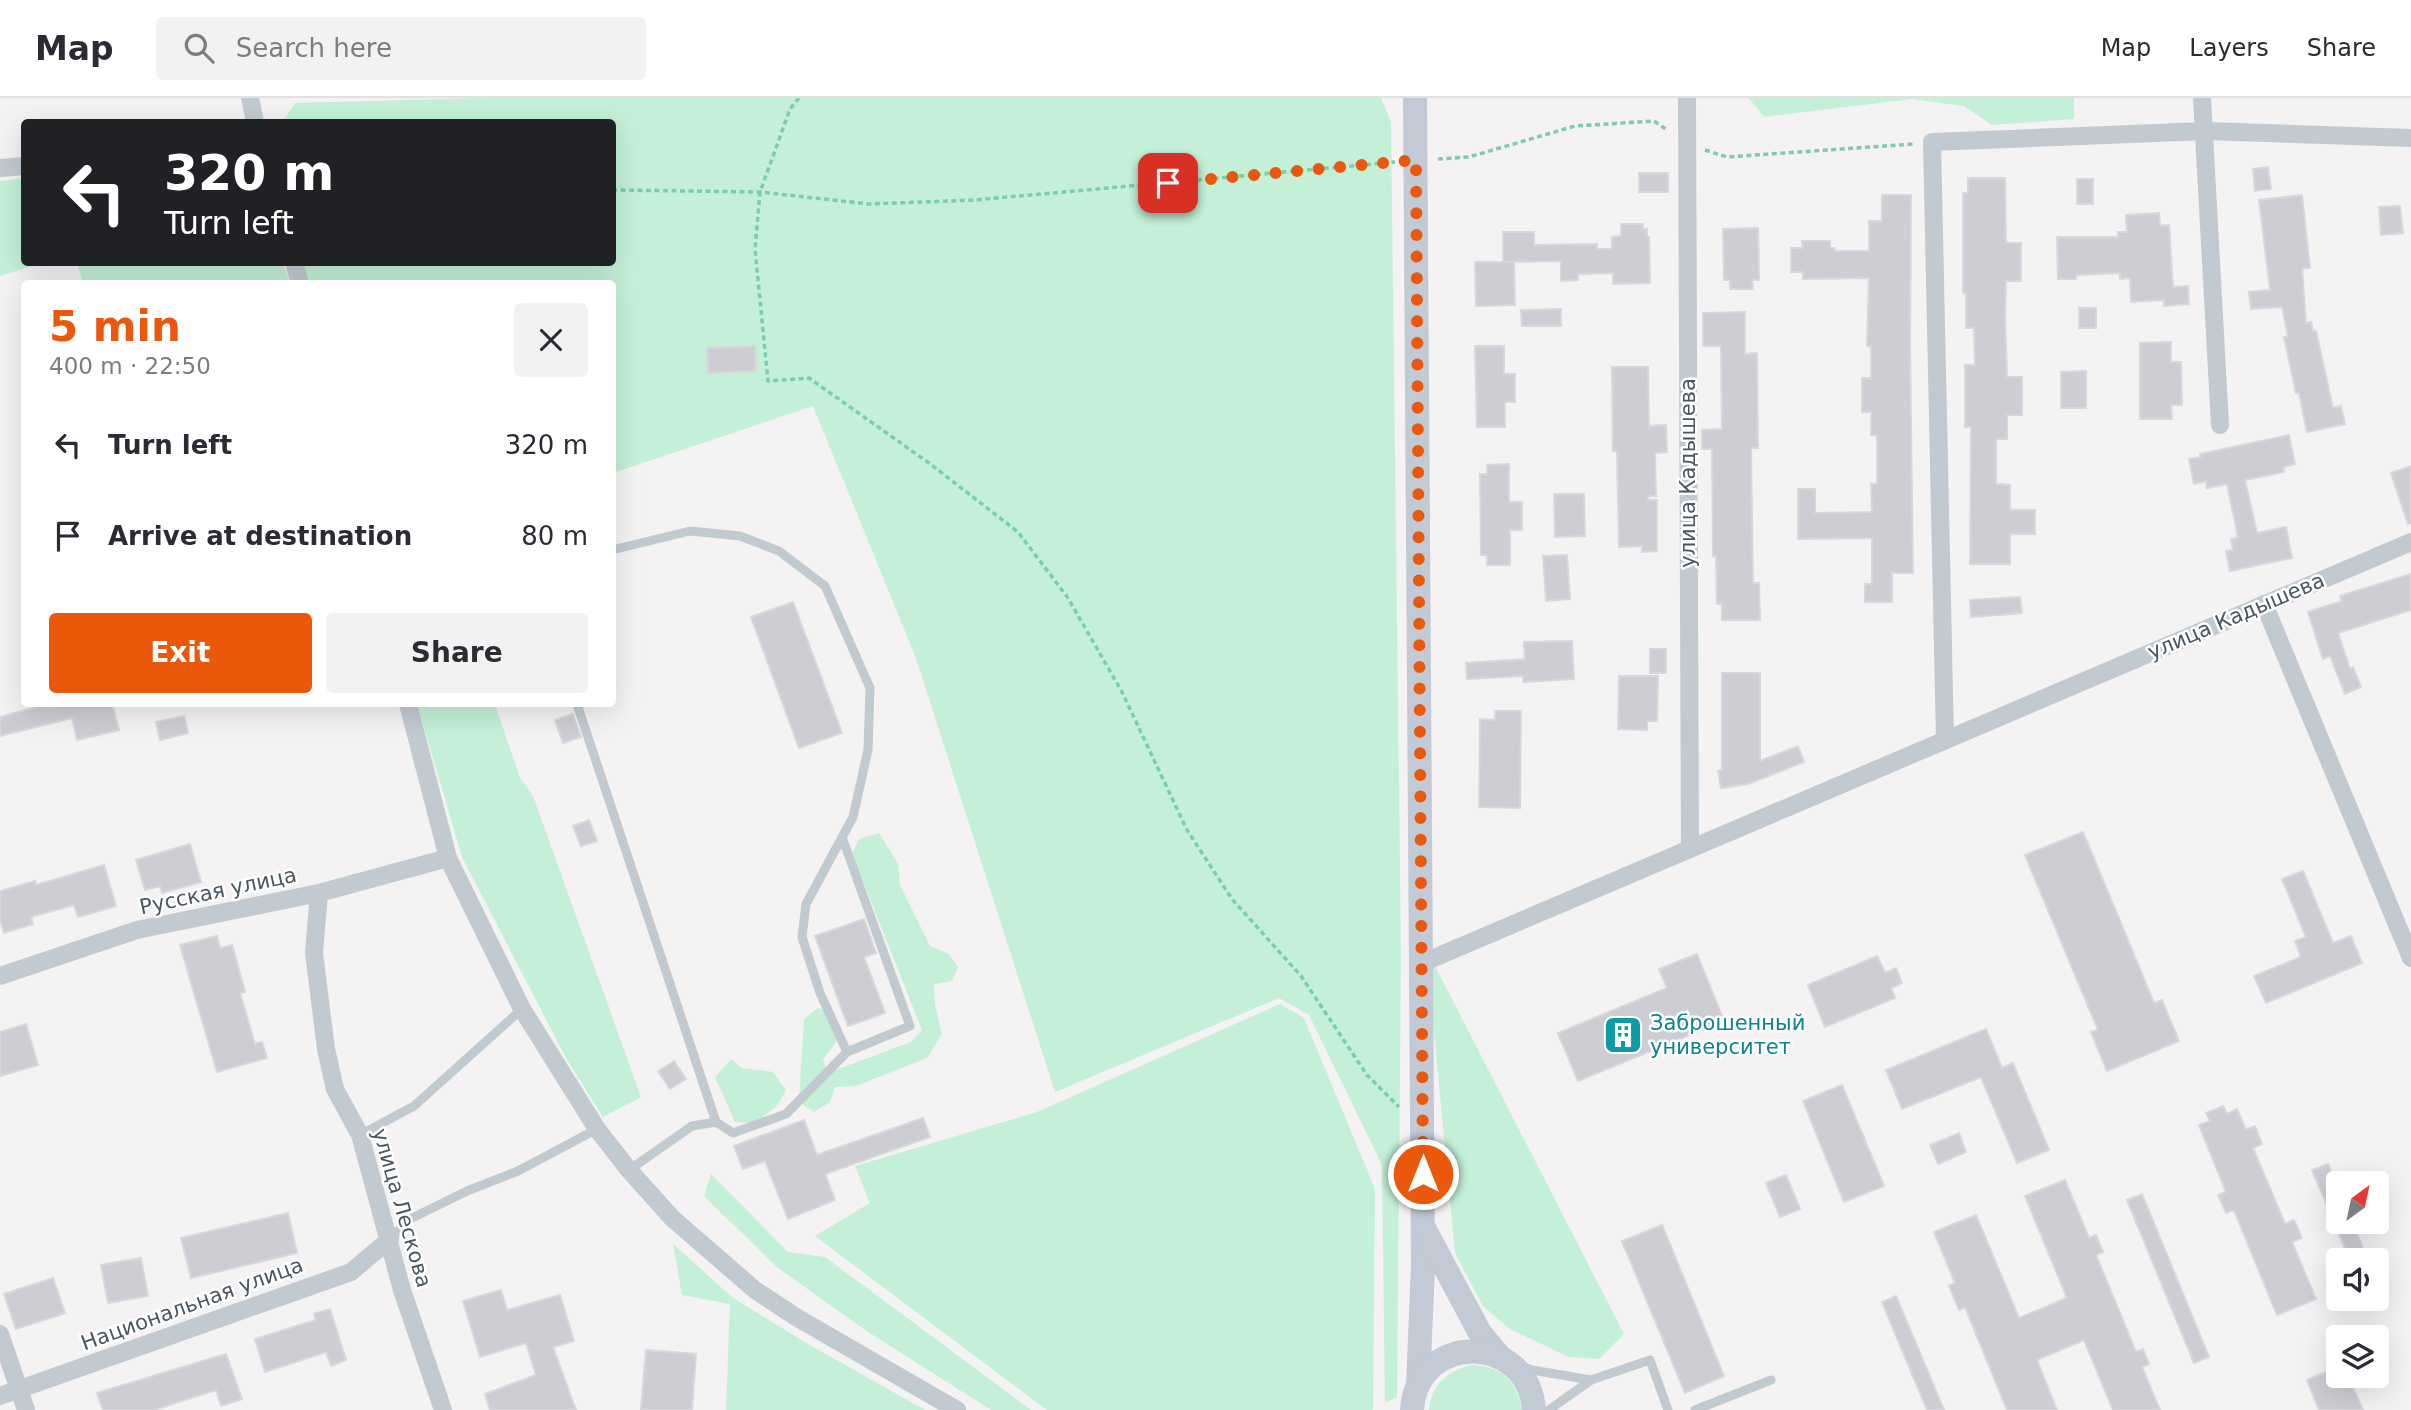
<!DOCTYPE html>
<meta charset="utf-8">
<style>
body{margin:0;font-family:"DejaVu Sans",sans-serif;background:#f2f2f3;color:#2b2b33;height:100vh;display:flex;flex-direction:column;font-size:26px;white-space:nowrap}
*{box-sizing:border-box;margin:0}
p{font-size:23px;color:#7c7c81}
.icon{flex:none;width:38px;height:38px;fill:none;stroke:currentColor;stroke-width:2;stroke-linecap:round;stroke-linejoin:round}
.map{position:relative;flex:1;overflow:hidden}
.sheet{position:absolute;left:21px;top:182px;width:595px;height:427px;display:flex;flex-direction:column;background:#fff;border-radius:7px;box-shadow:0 7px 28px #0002}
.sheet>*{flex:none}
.hud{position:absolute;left:21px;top:21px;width:595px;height:147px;border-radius:7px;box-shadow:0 7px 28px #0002;background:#202124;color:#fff;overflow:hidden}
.needle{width:46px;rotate:33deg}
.controls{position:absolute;left:2326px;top:1073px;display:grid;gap:14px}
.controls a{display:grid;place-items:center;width:63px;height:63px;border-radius:7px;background:#fff;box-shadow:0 7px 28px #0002;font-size:35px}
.pin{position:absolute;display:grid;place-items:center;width:60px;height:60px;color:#fff;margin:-30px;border-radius:14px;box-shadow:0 4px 10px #0006}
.me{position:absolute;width:77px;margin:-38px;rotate:0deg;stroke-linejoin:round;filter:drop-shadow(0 0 5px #0008)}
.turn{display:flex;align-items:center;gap:24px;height:147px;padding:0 28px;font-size:32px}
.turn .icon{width:91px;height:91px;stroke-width:2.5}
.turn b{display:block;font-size:49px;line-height:60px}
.round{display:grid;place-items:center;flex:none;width:74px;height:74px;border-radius:7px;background:#f2f2f3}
.summary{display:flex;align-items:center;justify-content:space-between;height:119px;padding:0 28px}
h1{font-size:42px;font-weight:700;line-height:52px;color:#ea580c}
.primary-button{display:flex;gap:14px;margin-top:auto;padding:14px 28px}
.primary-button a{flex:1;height:80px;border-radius:7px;background:#ea580c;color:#fff;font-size:28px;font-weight:700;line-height:80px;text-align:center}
.primary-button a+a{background:#f2f2f3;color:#2b2b33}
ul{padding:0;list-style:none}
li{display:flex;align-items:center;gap:21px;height:91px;padding:0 28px}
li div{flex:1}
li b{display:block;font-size:26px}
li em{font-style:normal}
header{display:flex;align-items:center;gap:42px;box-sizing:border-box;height:98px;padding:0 35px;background:#fff;border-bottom:2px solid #e1e1e2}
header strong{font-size:33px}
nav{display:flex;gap:38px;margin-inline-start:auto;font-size:24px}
.search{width:490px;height:63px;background:#f2f2f3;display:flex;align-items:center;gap:18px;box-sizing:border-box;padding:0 24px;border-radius:7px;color:#7c7c81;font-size:26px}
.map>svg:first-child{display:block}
.green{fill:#c3f0d6}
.building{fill:#ccced4;stroke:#d6d8dd;stroke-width:2}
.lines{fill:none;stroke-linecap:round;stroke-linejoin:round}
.path{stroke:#7bcea8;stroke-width:3.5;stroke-dasharray:5 3.5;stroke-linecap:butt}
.lane{stroke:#c1c9d1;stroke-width:9}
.street{stroke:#c1c9d1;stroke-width:18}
.secondary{stroke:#c1cad5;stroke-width:24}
.route{stroke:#ea580c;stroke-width:12;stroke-dasharray:0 21.6}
.labels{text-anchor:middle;stroke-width:5;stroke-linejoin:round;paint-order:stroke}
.street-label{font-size:21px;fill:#4a5560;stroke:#fff}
.culture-label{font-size:21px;fill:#0d838f;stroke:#fff;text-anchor:start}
</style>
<header>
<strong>Map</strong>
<div class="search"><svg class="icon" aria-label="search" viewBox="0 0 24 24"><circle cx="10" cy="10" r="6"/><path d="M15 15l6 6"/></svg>Search here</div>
<nav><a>Map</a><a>Layers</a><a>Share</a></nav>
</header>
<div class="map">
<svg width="2411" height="1312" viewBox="0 0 2411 1312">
<rect width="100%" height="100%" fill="#f4f2f2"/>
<!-- green -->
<g class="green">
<path d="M483 0H1381L1391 24 1401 857 1397 1299 1385 1305 1382 1067 1309 917 1279 900 1055 994 916 560 813 308 613 375 612 186 307 185 301 165 612 164V24H283L295 5Z"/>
<path d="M1749 0H2074V21L1992 27 1964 8 1912 1 1764 19Z"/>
<path d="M24 80V164L41 165 0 178V83Z"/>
<path d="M77 165H283L290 185H83Z"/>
<path d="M417 606H495L520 680 533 698 641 999 603 1019 566 960 462 759Z"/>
<path d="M879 735 898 766 900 787 930 848 949 856 958 869 952 883 934 886 935 907 942 936 927 960 856 988 835 989 830 1004 814 1014 799 1004 804 921 818 910 833 914 838 942 823 961 827 975 911 944 922 932 852 755 859 741Z"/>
<path d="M1433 864 1624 1236 1599 1261 1569 1259 1510 1231 1483 1208 1455 1155 1429 880Z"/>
<path d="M1280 906 1304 920 1375 1091 1373 1312H1047L815 1138 870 1105 855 1068 1037 1014Z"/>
<path d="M731 961 742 970 773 974 786 992 777 1008 755 1025 735 1024 715 979Z"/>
<path d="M711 1076 788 1154 825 1159 1031 1312H991L865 1232 778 1170 704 1098Z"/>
<path d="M673 1146 733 1200 808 1246 925 1312H726L730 1206 682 1197Z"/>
<path d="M1470 1267C1501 1268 1516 1281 1522 1312H1429C1431 1287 1447 1274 1470 1267Z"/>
</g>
<!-- building -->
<g class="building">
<path d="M2268 69 2271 91 2255 93 2253 71Z"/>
<rect x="1639" y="75" width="29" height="19"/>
<path d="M1968 80H2005L2006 145H2021V183H2006L2005 218 2007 279H2022V317H2007V341H1996V386L2010 387V412H2035V436H2010V466H1970L1971 329H1965V267H1975L1974 230H1966V195H1963V95H1968Z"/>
<rect x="2077" y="81" width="16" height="25"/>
<path d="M1882 97H1911L1910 248 1913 475H1892V504H1865V486H1872V440L1798 441V391H1815V415L1872 414 1871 386H1877V337H1871V314H1862V280H1871V248H1867L1869 180 1803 181V174H1791V150H1803L1802 143H1830V150H1834V153H1869V123H1882Z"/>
<path d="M2302 97 2310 170 2302 171 2306 225 2311 224 2313 233H2316L2333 310 2341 308 2345 326 2307 334 2299 295H2296L2284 239H2288L2282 209 2251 211 2249 194 2270 192 2259 102Z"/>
<path d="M2400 108 2403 135 2381 137 2379 109Z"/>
<path d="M2159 115 2160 128 2169 127 2173 189 2188 188 2189 206 2164 208V202L2131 204 2130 180 2120 181V175L2076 177V181H2058L2057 139H2118V134H2127L2126 117Z"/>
<path d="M1621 126H1643V131H1647V139H1649L1650 185 1613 186V175L1578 176V182L1561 183V163L1503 164V134H1534V147L1597 146V151H1612V139L1621 138Z"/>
<path d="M1758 130 1759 182H1752L1753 191H1730V182H1724L1723 131Z"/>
<path d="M1475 164H1514L1515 207 1476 208Z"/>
<rect x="2079" y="210" width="17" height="20"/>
<path d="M1561 211V228H1522L1521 212Z"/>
<path d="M1745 214V256L1757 255 1758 350H1751L1753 485H1759L1760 522H1722V506H1717L1716 458H1713L1712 351H1702V332L1722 331 1721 248H1703V215Z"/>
<path d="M2171 244V264H2181L2182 307H2171L2172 321H2140V245Z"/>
<path d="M755 248 756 273 708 275 707 250Z"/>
<path d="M1475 248H1504V276H1515V304H1505V329H1477Z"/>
<path d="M1612 269H1648L1649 328 1666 327 1667 354 1655 355 1656 398H1648V402H1657V453L1642 454V448L1619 449 1617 353H1613Z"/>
<path d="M2086 273V310H2061V274Z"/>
<path d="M2289 337 2295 366 2283 369 2284 374 2245 382 2257 435 2286 429 2292 460 2230 473 2226 453 2233 452 2231 441 2238 439 2227 386 2207 390 2206 383 2194 386 2189 361 2201 359 2200 356Z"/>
<path d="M1509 366V404H1522V432H1510V467H1487V457H1481L1480 376H1487V367Z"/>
<path d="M2411 368V425L2408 426 2391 375Z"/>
<path d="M1554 396H1584L1585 438 1555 439Z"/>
<path d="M1567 457 1570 501 1546 503 1543 458Z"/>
<path d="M2411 476V512L2338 535 2350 571 2353 569 2361 589 2345 596 2330 558 2323 561 2308 514 2342 503 2340 498Z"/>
<path d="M2020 499 2022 515 1971 519 1970 502Z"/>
<path d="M793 504 842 635 799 650 751 519Z"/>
<path d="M1572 543 1574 581 1523 584V578L1467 581 1466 565 1525 561 1524 544Z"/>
<rect x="1650" y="551" width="16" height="24"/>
<path d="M1722 575H1760V663L1798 648 1804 664 1748 686 1721 690 1718 673 1722 672Z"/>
<path d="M1619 578H1658L1657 623H1647V632L1618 631Z"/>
<path d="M47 606H112L119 632 77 642 72 620 0 638V619Z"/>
<path d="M1495 613H1521L1520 710 1479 709 1480 621 1495 622Z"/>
<path d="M573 616 581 639 563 645 555 622Z"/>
<path d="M184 618 188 635 160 642 156 624Z"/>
<path d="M589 722 597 743 581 748 573 728Z"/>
<path d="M2083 734 2154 905 2162 902 2179 943 2107 973 2091 934 2098 932 2025 757Z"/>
<path d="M190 746 201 784 162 795 160 788 145 792 136 762Z"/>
<path d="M104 767 116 808 78 819 74 807 31 819 33 826 4 835 0 821V793L35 783 36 787Z"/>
<path d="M2303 773 2333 845 2351 838 2362 865 2266 905 2254 878 2301 859 2295 843 2306 839 2282 781Z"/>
<path d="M864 821 876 855 864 859 885 915 848 928 815 838Z"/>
<path d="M217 838 220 850 232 847 245 894 240 895 255 946 262 944 267 960 217 974 180 847Z"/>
<path d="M1697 856 1724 923 1578 983 1558 935 1667 890 1659 871Z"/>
<path d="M1877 858 1885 875 1896 870 1902 885 1891 890 1895 900 1825 929 1808 887Z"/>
<path d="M26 926 38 967 0 978V934Z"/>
<path d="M1986 931 2002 970 2013 965 2049 1052 2017 1065 1981 979 1902 1011 1886 972Z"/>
<path d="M674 963 686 981 670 991 658 973Z"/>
<path d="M1842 987 1884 1088 1844 1104 1803 1003Z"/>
<path d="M2223 1008 2227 1016 2237 1011 2246 1032 2255 1028 2262 1046 2253 1050 2285 1126 2294 1122 2302 1140 2292 1144 2316 1201 2277 1217 2234 1112 2226 1115 2218 1097 2226 1094 2199 1027 2210 1023 2206 1015Z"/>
<path d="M923 1020 930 1039 825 1076 835 1102 788 1121 765 1063 743 1071 734 1048 804 1022 817 1057Z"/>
<path d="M1959 1035 1966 1054 1938 1066 1930 1047Z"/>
<path d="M2328 1066 2338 1090V1124H2352L2368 1162H2350L2312 1072Z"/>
<path d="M1786 1077 1800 1111 1780 1119 1766 1085Z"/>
<path d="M2065 1082 2089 1140 2096 1137 2103 1154 2096 1157 2136 1254 2143 1251 2149 1266 2142 1269 2160 1312H2113L2084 1242 2037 1262 2057 1312H2007L1965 1209 1959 1212 1949 1188 1955 1185 1934 1134 1976 1117 2019 1220 2067 1200 2025 1098Z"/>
<path d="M2142 1096 2209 1259 2194 1265 2127 1102Z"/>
<path d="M288 1115 297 1155 191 1180 181 1140Z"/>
<path d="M1662 1127 1724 1278 1685 1295 1622 1143Z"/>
<path d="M141 1160 148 1198 108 1205 101 1167Z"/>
<path d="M53 1180 65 1215 16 1231 4 1196Z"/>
<path d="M501 1192 507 1212 560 1197 574 1243 553 1249 576 1312H490L485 1296 536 1277 526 1245 480 1259 463 1203Z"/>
<path d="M1896 1198 1944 1312H1927L1882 1204Z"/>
<path d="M330 1211 346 1262 331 1268 326 1254 265 1274 255 1241 316 1222 314 1216Z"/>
<path d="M646 1252 696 1256 692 1312H641Z"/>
<path d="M226 1256 242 1301 221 1308 216 1292 154 1312H103L97 1295Z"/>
<path d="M2338 1269V1278H2348L2363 1312H2319L2307 1282Z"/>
</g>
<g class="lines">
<!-- path -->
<g class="path">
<path d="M799 0 790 11 760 94 755 151 768 283 809 280 929 365 1018 434 1068 500 1122 594 1187 732 1232 801 1301 878 1367 977 1399 1009"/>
<path d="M1705 52 1727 59 1913 46"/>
<path d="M1438 61 1469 59 1575 28 1654 23 1667 32"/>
<path d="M612 92 760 94 869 106 975 102 1395 64"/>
</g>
<!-- lane -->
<g class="lane">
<path d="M612 452 690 433 740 438 779 453 825 488 870 590 868 652 853 719 806 806 802 839 820 895 847 954"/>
<path d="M577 606 716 1024"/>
<path d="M360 1037 414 1008 522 911"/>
<path d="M629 1072 692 1028 716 1024 733 1035 786 1016 847 954 910 928 842 739"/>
<path d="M390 1141 410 1121 467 1093 518 1073 597 1031"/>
<path d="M1521 1268 1532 1272 1591 1282"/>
<path d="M1549 1312 1591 1282 1650 1262 1668 1312"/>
<path d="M1695 1312 1771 1282"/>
</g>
<!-- street -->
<g class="street">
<path d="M250 0 255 24"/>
<path d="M1687 0 1690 751"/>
<path d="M2202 0 2220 327"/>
<path d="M0 70 24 68"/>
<path d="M294 164 300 186"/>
<path d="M2264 506 2411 860"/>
<path d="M408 606 448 760 522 911 597 1031 629 1072 672 1120 755 1192 796 1219 957 1312"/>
<path d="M1945 642 1932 44 2205 33 2411 40"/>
<path d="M319 795 314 855 326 951 335 991 360 1037 402 1192 443 1312"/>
<path d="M1422 865 2411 444"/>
<path d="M0 878 137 832 319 795 448 760"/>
<path d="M0 1236 26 1312"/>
<path d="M0 1298 351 1174 390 1141"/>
</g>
<!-- secondary -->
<g class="secondary">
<path d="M1415 0 1423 1168 1418 1287"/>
<path d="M1425 1132 1480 1235 1500 1259"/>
<path d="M1412 1312C1417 1234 1528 1234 1534 1312"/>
</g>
</g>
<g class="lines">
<!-- route -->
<path class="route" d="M1168 85 1416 62 1423 1076"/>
</g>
<!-- icons -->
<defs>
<g id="building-square" transform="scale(2.0125)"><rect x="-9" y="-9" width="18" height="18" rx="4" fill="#0f9aa8" stroke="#fff"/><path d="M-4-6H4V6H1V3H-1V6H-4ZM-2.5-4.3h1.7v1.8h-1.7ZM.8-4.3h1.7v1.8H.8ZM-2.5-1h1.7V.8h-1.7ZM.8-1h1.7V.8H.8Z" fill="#fff"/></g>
</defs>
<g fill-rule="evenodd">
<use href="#building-square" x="1623" y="937"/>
</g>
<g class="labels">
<!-- street labels -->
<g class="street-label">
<text transform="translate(1688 375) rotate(-90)" y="7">улица Кадышева</text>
<text transform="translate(2236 518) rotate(-23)" y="7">улица Кадышева</text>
<text transform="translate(218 793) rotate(-12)" y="7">Русская улица</text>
<text transform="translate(402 1110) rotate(74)" y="7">улица Лескова</text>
<text transform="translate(192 1206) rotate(-20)" y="7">Национальная улица</text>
</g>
<!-- culture labels -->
<g class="culture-label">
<text x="1650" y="932">Заброшенный<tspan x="1650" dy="24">университет</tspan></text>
</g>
</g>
</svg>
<div class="controls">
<a><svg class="needle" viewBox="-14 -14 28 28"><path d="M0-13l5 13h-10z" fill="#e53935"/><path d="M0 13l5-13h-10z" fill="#7c7c81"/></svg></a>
<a><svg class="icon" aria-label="sound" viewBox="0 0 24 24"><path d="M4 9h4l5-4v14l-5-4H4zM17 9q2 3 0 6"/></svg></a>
<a><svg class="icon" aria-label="layers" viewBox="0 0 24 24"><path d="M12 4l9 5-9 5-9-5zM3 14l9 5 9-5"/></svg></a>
</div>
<div class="pin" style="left:1168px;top:85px;background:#d93025"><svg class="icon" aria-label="arrive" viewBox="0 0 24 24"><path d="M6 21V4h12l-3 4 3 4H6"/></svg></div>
<svg class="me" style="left:1423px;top:1076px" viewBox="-20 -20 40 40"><circle r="17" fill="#ea580c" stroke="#fff" stroke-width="3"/><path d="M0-11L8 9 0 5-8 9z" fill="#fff"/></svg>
<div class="hud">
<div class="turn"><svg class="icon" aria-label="left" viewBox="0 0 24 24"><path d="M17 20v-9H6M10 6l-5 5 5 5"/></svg><div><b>320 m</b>Turn left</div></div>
</div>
<section class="sheet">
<div class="summary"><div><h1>5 min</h1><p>400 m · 22:50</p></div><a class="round"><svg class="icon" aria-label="close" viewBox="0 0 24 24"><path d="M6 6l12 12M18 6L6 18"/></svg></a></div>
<ul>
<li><svg class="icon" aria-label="left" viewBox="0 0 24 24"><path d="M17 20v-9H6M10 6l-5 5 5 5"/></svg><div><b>Turn left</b></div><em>320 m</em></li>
<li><svg class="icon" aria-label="arrive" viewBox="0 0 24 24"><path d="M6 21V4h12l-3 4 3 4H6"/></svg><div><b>Arrive at destination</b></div><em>80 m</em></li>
</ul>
<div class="primary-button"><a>Exit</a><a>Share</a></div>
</section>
</div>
